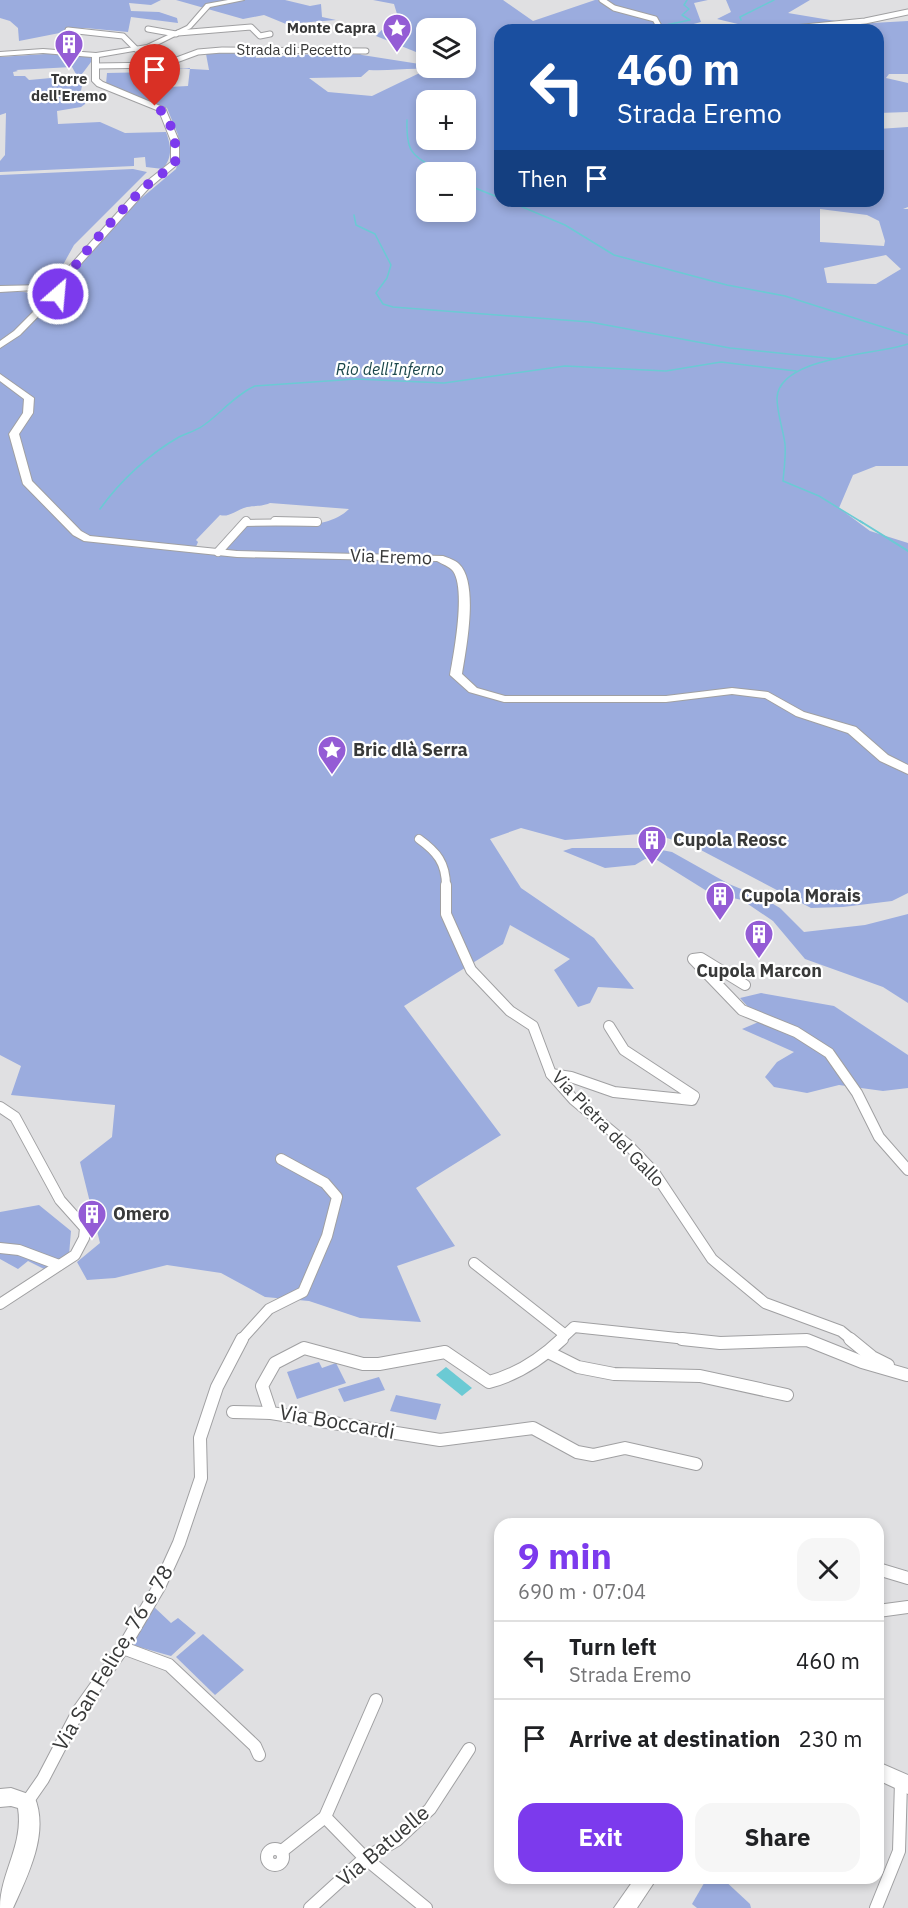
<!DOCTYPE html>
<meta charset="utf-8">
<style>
body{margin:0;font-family:"IBM Plex Sans",sans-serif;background:#f6f6f6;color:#202124;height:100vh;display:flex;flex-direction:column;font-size:22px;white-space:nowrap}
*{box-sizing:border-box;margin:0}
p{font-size:20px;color:#757577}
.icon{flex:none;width:33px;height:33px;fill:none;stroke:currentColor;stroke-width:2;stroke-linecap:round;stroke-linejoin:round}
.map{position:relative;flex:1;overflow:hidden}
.details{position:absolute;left:494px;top:1518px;width:390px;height:366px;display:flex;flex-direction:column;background:#fff;border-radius:18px;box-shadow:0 3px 9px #0003}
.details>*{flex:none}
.banner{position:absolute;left:494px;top:24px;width:390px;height:183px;border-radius:18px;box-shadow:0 3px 9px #0003;background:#1a4fa0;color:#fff;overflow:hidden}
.tools{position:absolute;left:416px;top:18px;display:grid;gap:12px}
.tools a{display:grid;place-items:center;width:60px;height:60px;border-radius:12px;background:#fff;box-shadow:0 3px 9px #0003;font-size:30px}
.pin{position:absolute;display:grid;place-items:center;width:51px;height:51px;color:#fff;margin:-62px -26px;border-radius:50% 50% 50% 0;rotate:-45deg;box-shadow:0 0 6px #0007}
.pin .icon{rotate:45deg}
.me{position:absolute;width:66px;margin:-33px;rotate:27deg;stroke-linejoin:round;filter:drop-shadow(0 0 4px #0008)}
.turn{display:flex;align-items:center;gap:21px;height:126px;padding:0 24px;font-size:27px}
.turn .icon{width:78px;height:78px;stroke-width:2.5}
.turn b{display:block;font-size:42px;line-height:51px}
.then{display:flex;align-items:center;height:57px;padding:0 24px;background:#0003;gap:12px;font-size:22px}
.round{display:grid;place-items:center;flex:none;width:63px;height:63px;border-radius:18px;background:#f6f6f6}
.headline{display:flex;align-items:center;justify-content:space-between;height:102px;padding:0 24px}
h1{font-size:36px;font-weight:700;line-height:45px;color:#7c3aed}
.action{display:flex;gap:12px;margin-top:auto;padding:12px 24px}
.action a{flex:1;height:69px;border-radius:18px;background:#7c3aed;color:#fff;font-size:24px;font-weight:700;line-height:69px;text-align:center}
.action a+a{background:#f6f6f6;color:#202124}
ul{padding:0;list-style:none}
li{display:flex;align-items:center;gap:18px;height:78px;padding:0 24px;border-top:2px solid #e0e0e0}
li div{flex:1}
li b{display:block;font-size:22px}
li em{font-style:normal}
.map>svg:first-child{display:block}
.green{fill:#9bacde;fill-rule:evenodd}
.water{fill:#6bcad4}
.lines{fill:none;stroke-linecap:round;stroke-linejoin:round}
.stream-far1{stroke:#6bcad4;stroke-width:1.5}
.stream{stroke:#6bcad4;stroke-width:2}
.street-far4-casing{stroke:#a0a0a2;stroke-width:7}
.street-far3-casing{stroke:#a0a0a2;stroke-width:8}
.street-far2-casing{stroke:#a0a0a2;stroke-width:10}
.street-far1-casing{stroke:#a0a0a2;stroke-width:12}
.street-casing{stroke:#a0a0a2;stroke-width:14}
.secondary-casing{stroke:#a0a0a2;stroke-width:2}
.street-far4{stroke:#fff;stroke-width:5}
.street-far3{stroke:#fff;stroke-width:6}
.street-far2{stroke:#fff;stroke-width:8}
.street-far1{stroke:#fff;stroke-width:10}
.street{stroke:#fff;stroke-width:12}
.secondary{fill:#fff;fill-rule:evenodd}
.route{stroke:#7c3aed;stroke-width:10;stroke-dasharray:0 18}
.labels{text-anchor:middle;stroke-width:4.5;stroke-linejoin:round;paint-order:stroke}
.far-poi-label{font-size:15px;font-weight:bold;fill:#383939;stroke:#fff;text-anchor:end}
.far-street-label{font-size:15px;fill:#383939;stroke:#fff}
.far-water-label{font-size:16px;font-style:italic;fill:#1b474b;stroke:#fff}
.street-label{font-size:18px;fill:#383939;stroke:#fff}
.poi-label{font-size:18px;font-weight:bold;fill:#383939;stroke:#fff;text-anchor:start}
.near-street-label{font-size:21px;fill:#383939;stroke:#fff}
</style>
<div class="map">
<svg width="908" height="1908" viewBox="0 0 908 1908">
<rect width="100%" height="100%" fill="#e0e0e2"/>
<!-- green -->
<g class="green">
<path d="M0 0H161L151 5 129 3 131 11 159 12 177 18 178 23 131 17 128 32 85 28 19 41 18 28 10 21 0 18Z"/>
<path d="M176 0H285L310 6 321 4 322 17 336 20 286 24 264 15 243 19Z"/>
<path d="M373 0H503L533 21 595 0H708L694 3 701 22 671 30H500V201H878V129L908 127V207L903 209H908V466H876L853 475 839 508 870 531 908 543V893L892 901 843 907 811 908 697 848 652 833 565 840 521 828 490 839 521 888 594 938 634 989 598 987 590 1003 578 1007 554 970 570 959 510 925 503 944 404 1006 501 1135 416 1188 455 1246 397 1266 421 1322 360 1318 309 1301 265 1297 221 1273 167 1265 115 1278 87 1280 77 1262 100 1243 80 1162 112 1137 115 1105 11 1095 21 1066 0 1055V291L24 292 37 295 40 302 32 314 52 306 67 292 64 284 69 276 119 217 176 169 180 153 178 135 167 108 106 84 107 73 154 72 149 88 188 86 190 68 155 69 157 67 209 70 206 54 254 50 256 58 355 51 362 55 426 65 425 69C406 68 389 71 369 70L361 77 309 78 328 92 372 96 430 68H465V28H426V56L376 36 397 14 394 4ZM426 100H465V140H426ZM426 172H465V212H426ZM820 209 867 215 879 221 885 241 884 246 820 242ZM886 255 901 269 876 284 827 283 824 268ZM270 503 349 509C325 533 277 523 245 523L224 548 226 551 132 547 134 544 195 549 198 542 196 540 220 515C229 518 238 509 247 507 256 505 261 507 270 503Z"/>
<path d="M726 0H810L788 13 854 24 908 21V74H889L886 78 908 83V112L878 113V30H745L742 25 717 19 731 12Z"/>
<path d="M61 53 88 55 92 57 91 62 82 74H76L72 67 16 70 18 71 13 72 14 76H25L29 80 84 75 81 91 87 92 85 104 81 107 57 111 58 124 100 122 125 133 166 132C171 146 173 156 163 169L146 167 145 157 134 158V166L0 172V161L5 155 6 113 0 115V57Z"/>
<path d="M133 169 147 172 74 245 64 263 44 286 0 287V175Z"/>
<path d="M572 848H651L672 852 729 884 763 898 780 908 804 932 865 925 908 914V1003L883 987 805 959 773 921 742 900 710 893 657 860 645 859 635 865 605 868 563 851Z"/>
<path d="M761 993 834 1006 908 1055V1088L883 1091 839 1085 807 1093 774 1087 765 1077 777 1062 794 1052 742 1029 761 1021 740 998Z"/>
<path d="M39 1205 71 1231 69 1255 44 1269 28 1261 18 1269 0 1259V1212Z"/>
<path d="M319 1362 322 1368 336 1363 346 1383 297 1399 287 1372Z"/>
<path d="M379 1377 385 1390 344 1402 338 1389Z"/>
<path d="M396 1395 441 1404 436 1420 390 1411Z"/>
<path d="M153 1606 171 1623 178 1618 196 1633 171 1656 132 1645Z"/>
<path d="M203 1634 244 1670 215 1695 176 1657Z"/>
<path d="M707 1878H722L750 1904 751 1908H697L692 1904Z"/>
</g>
<!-- water -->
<path class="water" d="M446 1367 472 1388 462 1396 436 1375Z"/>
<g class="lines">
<!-- stream-far1 -->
<g class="stream-far1">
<path d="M741 20 740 17 774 0"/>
<path d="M661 26 690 20 682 15 689 9 684 5 687 0"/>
<path d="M596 30 597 26 656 25"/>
<path d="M407 120C406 155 413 155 441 172"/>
<path d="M465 184 500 198"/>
<path d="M508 201 565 225 614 255 727 285 785 296 908 335"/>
<path d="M354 215 356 225 375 234 391 265 387 278 376 293 383 304 393 307 590 322 730 348 836 359"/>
<path d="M100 509C120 481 149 454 179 437 187 433 196 431 204 425 221 413 235 395 255 386L356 379 444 383 565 366 666 371 721 362 796 371"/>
<path d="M863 523 819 496 783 481C784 469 786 456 785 444 783 429 777 413 777 398 779 356 878 355 908 344"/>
</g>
<!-- stream -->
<path class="stream" d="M860 521 908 551"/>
<!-- street-far4 casing -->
<g class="street-far4-casing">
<g id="street-far4">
<path d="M602 0 614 8 655 19 661 30"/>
<path d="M148 29 176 34"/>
<path d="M68 30 123 36 136 49"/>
<path d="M774 30 865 21 908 12"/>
<path d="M178 33 251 27 260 36 270 34"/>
<path d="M95 66 163 65 198 52 222 50 366 51"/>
</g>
</g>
<!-- street-far3 casing -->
<g class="street-far3-casing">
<path id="street-far3" d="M244 523 317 522"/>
</g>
<!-- street-far2 casing -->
<g class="street-far2-casing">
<g id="street-far2">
<path d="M275 521 317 522"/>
<path d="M218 552 246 521"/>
<path d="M419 839C437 852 446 863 446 886"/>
</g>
</g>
<!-- street-far1 casing -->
<g class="street-far1-casing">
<g id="street-far1">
<path d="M446 885V914L471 970 510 1011 533 1026 551 1074 574 1100 627 1144 654 1172 712 1259 765 1303 841 1331 852 1340"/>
<path d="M745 985 701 958 693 959 742 1010 796 1032 829 1053 857 1093 879 1137 908 1170"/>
<path d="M551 1074 571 1077 614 1092 692 1100 694 1096 624 1050 609 1026"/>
<path d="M0 1107 15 1117 60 1200 85 1228 84 1238 75 1255 0 1304"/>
<path d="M0 1248 19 1250 59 1265"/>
<path d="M474 1263 564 1334"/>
<path d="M241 1340 269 1309 303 1292 327 1236 337 1197 325 1183 281 1159"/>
<path d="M560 1340 574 1327 696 1340"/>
<path d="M797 1340H808"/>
</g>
</g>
<!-- street casing -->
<g class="street-casing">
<g id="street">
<path d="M562 1339C542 1358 516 1375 489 1382L445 1352 379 1364H363L304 1348 275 1363 262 1386 271 1413 440 1440 533 1428 577 1452 593 1455 625 1448 696 1464"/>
<path d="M682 1339 720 1343 807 1340 862 1362 907 1375"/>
<path d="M850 1339 872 1357 888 1365"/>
<path d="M548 1352 578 1367 614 1374 700 1376 787 1395"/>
<path d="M233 1412 271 1413"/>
<path d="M878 1569 908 1578"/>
<path d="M878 1611 908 1607"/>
<path d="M123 1648 169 1665 255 1746 259 1755"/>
<path d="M27 1802 43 1779 79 1710 123 1648 159 1587 179 1543 201 1478 200 1438 217 1387 242 1339"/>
<path d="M325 1817 365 1858 426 1908"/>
<circle cx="275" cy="1857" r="8"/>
<path d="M282 1851 325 1817 376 1700"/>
<path d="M310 1908 365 1858 397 1840 430 1809 469 1749"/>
<path d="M876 1908 899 1851 901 1782"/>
</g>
</g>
<!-- secondary casing -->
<g class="secondary-casing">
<g id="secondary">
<path d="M228 0H244L210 7 191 28 151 48 99 57V79L103 82 165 108 179 141V163L148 189 70 276 52 289 0 292V286L46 285 64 272 142 185 171 162V141L159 111 97 86 92 81V57L43 53 0 56V52L43 49 96 53 147 45 187 26 206 4Z"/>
<path d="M52 293 59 295 20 335 0 348V341L14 331Z"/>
<path d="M0 374 34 398 33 413 19 434 32 481 81 531 90 536 237 551 443 556C448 558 455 560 459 564 479 583 466 649 462 674L477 688 505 696H666L732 688 768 692 804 712 856 727 888 755 908 765V774L880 761 848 733 796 716 765 698 732 694 666 702H504L469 692 450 675C454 653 466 589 453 571 449 566 442 564 437 561L237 557 84 541 73 535 23 484 9 434 23 413 24 399 0 381Z"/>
<path d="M878 1762 908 1775V1794L878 1780Z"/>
<path d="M11 1788 34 1796C50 1832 28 1875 13 1908H0C0 1873 24 1845 18 1808L11 1806 0 1807V1789Z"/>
<path d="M635 1878H657L637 1908H614Z"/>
</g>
</g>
<!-- street-far4 -->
<use href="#street-far4" class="street-far4"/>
<!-- street-far3 -->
<use href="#street-far3" class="street-far3"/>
<!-- street-far2 -->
<use href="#street-far2" class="street-far2"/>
<!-- street-far1 -->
<use href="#street-far1" class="street-far1"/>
<!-- street -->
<use href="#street" class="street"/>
<!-- secondary -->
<use href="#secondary" class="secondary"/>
</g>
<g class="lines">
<!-- route -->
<path class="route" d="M58 294 62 292C57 279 131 199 146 186 155 178 166 172 175 163 178 145 172 116 155 106"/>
</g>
<!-- icons -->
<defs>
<g id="sight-pin" transform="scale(1.5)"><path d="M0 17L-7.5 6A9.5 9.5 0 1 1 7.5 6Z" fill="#945cd5" stroke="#fff"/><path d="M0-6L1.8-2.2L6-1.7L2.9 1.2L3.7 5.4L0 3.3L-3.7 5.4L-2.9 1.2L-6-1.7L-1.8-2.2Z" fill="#fff"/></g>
<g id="building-pin" transform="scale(1.5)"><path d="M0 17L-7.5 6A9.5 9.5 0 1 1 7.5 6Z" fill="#945cd5" stroke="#fff"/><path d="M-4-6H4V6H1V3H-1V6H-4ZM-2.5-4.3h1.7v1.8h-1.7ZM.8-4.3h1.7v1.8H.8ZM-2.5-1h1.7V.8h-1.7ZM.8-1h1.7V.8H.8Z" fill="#fff"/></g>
</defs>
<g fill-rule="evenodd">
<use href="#sight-pin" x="397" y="28"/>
<use href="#building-pin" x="69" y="44"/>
<use href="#sight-pin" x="332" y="750"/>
<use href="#building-pin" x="652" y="840"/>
<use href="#building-pin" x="720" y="896"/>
<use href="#building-pin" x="759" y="934"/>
<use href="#building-pin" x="92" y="1214"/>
</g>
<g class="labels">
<!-- far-poi labels -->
<g class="far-poi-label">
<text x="376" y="33">Monte Capra</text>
<text x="69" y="84" text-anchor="middle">Torre<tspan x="69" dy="17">dell'Eremo</tspan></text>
</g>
<!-- far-street labels -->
<g class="far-street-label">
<text x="294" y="55">Strada di Pecetto</text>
</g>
<!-- far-water labels -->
<g class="far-water-label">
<text x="390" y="375">Rio dell'Inferno</text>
</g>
<!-- street labels -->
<g class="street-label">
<text transform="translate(391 557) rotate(2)" y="6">Via Eremo</text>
<text transform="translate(608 1129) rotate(46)" y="6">Via Pietra del Gallo</text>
</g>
<!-- poi labels -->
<g class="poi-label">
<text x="353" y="756">Bric dlà Serra</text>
<text x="673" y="846">Cupola Reosc</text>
<text x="741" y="902">Cupola Morais</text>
<text x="759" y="977" text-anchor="middle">Cupola Marcon</text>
<text x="113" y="1220">Omero</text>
</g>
<!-- near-street labels -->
<g class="near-street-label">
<text transform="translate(337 1422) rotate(10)" y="7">Via Boccardi</text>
<text transform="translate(113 1658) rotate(-59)" y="7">Via San Felice, 76 e 78</text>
<text transform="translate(383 1846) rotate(-40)" y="7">Via Batuelle</text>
</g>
</g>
</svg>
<div class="tools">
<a><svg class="icon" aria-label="layers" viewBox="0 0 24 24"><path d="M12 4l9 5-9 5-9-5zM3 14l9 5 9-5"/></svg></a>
<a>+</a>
<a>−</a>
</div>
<div class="pin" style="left:155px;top:106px;background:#d93025"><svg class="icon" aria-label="arrive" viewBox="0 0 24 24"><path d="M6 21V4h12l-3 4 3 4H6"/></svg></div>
<svg class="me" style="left:58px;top:294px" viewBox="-20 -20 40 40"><circle r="17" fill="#7c3aed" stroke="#fff" stroke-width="3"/><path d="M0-11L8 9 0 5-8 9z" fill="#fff"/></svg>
<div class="banner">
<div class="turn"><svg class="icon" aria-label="left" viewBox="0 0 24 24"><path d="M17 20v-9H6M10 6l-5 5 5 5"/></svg><div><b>460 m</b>Strada Eremo</div></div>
<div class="then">Then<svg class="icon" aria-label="arrive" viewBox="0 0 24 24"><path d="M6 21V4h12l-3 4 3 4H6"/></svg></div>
</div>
<section class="details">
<div class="headline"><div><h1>9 min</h1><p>690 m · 07:04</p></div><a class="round"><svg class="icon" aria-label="close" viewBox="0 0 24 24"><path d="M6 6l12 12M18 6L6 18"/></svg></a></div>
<ul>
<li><svg class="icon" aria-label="left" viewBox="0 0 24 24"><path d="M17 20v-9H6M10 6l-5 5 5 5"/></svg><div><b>Turn left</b><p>Strada Eremo</p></div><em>460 m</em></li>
<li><svg class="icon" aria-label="arrive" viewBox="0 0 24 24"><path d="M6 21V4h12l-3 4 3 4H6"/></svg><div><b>Arrive at destination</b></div><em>230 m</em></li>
</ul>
<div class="action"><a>Exit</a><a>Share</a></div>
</section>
</div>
